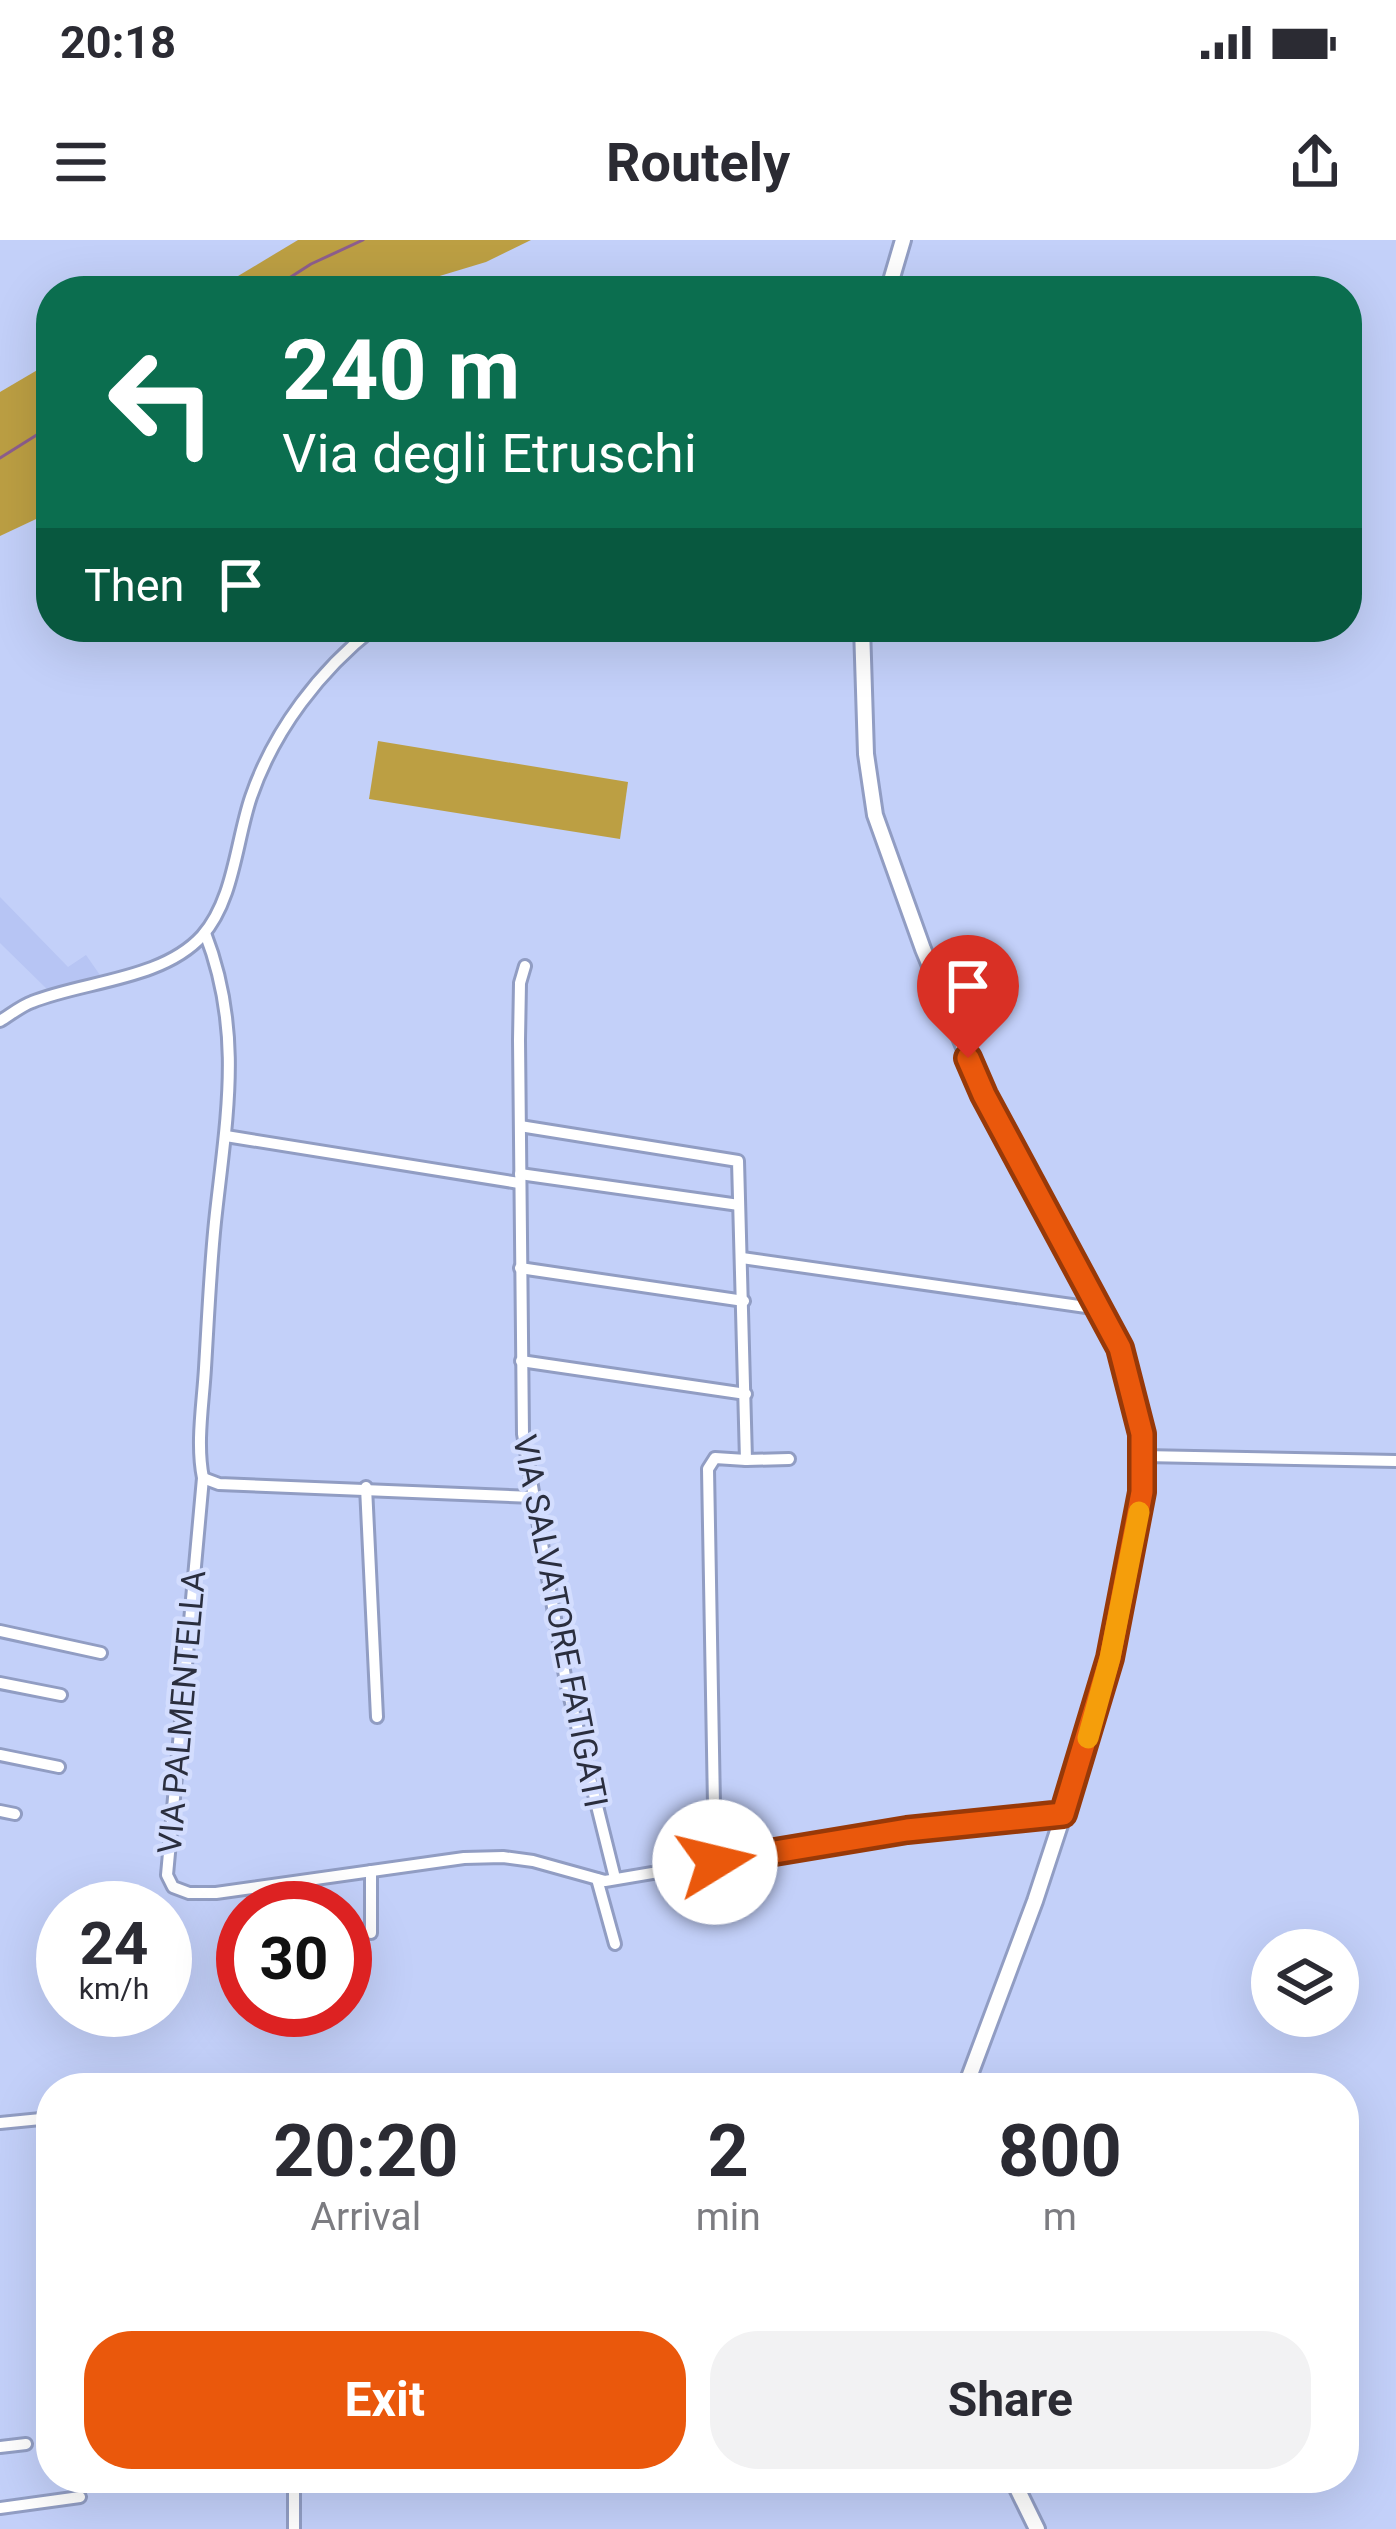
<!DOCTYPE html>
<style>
body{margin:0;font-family:Roboto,sans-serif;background:#f2f2f3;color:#2b2b33;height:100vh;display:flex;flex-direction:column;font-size:45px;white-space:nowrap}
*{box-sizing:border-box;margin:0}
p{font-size:39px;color:#7c7c81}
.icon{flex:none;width:66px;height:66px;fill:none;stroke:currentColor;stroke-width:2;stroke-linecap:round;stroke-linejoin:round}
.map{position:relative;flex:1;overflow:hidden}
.panel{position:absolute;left:36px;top:1833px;width:1323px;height:420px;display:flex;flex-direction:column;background:#fff;border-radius:48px;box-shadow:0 12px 48px #0002}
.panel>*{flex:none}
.guide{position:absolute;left:36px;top:36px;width:1326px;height:366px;border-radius:48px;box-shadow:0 12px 48px #0002;background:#0b6e4f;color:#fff;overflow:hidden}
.controls{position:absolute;left:1251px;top:1689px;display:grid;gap:24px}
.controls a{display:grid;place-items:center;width:108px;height:108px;border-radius:50%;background:#fff;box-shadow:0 12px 48px #0002;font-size:60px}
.speed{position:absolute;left:36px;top:1641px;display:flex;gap:24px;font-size:60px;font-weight:700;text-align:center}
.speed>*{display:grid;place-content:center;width:156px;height:156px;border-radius:50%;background:#fff;box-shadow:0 12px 48px #0002;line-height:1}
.speed small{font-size:30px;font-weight:400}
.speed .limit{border:18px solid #d22;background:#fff;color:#111}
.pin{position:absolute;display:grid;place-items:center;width:102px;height:102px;color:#fff;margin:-123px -51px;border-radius:50% 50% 50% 0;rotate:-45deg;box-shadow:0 0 12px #0007}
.pin .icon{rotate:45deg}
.me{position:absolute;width:132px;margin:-66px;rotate:81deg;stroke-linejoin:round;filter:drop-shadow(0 0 9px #0008)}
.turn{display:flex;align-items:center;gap:42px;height:252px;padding:0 48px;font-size:54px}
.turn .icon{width:156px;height:156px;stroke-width:2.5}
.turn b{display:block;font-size:84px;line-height:102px}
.then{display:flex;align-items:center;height:114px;padding:0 48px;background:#0003;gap:24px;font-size:45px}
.eta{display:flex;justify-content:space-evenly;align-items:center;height:204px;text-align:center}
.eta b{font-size:72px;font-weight:700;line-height:84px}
.primary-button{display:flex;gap:24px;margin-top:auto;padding:24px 48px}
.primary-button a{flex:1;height:138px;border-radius:48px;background:#ea580c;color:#fff;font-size:48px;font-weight:700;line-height:138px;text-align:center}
.primary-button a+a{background:#f2f2f3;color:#2b2b33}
.status{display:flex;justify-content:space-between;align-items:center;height:84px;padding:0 60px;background:#fff;direction:ltr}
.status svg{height:33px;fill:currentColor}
header{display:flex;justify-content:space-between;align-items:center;height:156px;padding:0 48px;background:#fff;font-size:54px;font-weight:700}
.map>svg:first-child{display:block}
.built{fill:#b7c5f4}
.green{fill:#bc9f43}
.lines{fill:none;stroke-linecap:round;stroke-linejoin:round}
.stream{stroke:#8d5e8d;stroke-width:3}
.minor-casing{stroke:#919dc3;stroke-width:16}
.major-casing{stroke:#919dc3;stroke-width:20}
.minor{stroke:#fff;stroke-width:10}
.major{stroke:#fff;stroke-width:14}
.route-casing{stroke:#983908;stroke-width:30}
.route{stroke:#ea580c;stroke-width:21}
.slow{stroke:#f59e0b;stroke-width:21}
.labels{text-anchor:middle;stroke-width:9;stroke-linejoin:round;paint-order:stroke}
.street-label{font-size:33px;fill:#2a2e3e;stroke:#d3ddfe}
</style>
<div class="status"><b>20:18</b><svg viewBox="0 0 49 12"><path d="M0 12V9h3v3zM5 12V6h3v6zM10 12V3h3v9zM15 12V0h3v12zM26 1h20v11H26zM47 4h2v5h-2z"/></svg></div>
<header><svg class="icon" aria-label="menu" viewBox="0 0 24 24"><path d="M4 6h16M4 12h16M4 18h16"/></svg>Routely<svg class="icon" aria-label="share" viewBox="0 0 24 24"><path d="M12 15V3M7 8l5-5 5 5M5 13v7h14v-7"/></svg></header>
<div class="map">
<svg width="1396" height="2289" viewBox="0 0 1396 2289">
<rect width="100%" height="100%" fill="#c3d0f9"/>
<!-- built -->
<path class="built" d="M0 657 68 727 86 715 102 738 49 751 0 703Z"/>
<!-- green -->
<g class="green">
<path d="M298 0H531L486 22 390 51H213Z"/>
<path d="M51 122V272L0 296V152Z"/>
<path d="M378 501 628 542 620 599 369 559Z"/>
</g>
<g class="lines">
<!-- stream -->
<g class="stream">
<path d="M269 51 311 24 363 0"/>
<path d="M0 218 51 186"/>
</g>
<!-- minor casing -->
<g class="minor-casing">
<g id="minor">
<path d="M888 47 947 44"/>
<path d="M205 693C244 793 226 879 215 982 210 1031 208 1080 205 1128 203 1164 196 1203 203 1238L167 1635 173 1647 189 1653H216L464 1618 503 1617 533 1621 605 1641 907 1590 1063 1574"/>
<path d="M525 726 520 743 519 800 523 1194 566 1442 615 1638"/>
<path d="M0 781C10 775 21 766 32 762 84 741 162 740 202 696 234 660 236 601 251 557 274 490 320 430 375 387"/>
<path d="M520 886 738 921 746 1220 715 1218 708 1229 715 1622"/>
<path d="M226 896 519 943"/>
<path d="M520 934 739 965"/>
<path d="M742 1018 1100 1069"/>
<path d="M520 1028 744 1061"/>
<path d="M521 1121 746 1154"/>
<path d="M1143 1216 1396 1221"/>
<path d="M746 1220 789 1219"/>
<path d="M203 1238 219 1244 534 1257"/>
<path d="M366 1247 377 1477"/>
<path d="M0 1391 101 1413"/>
<path d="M0 1443 61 1455"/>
<path d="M0 1515 59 1527"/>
<path d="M0 1571 15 1574"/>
<path d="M371 1631V1693"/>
<path d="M597 1639 615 1704"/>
<path d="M0 1883 51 1878"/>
<path d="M0 2207 26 2204"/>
<path d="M294 2238V2289"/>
<path d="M0 2268 80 2257"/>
</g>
</g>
<!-- major casing -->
<g class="major-casing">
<g id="major">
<path d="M888 51 903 0"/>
<path d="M862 387 866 514 875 575 923 709 984 855 1120 1108 1143 1216 1134 1305 1098 1469 1035 1661 965 1848"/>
<path d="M1012 2238 1037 2289"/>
</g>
</g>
<!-- minor -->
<use href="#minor" class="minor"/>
<!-- major -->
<use href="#major" class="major"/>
</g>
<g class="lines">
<!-- route casing -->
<g class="route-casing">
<path id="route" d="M715 1622 907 1590 1063 1574 1110 1418 1142 1252V1194L1120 1108 984 855 968 818"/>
</g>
<!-- route -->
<use href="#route" class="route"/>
<!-- slow -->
<path class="slow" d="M1088 1498 1110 1418 1139 1272"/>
</g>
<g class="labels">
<!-- street labels -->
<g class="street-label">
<text transform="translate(561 1381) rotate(79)" y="12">VIA SALVATORE FATIGATI</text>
<text transform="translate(181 1472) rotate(-85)" y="12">VIA PALMENTELLA</text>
</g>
</g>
</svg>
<div class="controls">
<a><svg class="icon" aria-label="layers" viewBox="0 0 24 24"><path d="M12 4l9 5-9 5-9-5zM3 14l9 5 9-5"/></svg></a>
</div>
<div class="speed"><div>24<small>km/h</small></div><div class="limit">30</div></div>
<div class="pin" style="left:968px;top:818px;background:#d93025"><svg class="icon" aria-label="arrive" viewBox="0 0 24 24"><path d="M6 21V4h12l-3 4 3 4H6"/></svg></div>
<svg class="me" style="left:715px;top:1622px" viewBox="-20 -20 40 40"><circle r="19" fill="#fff"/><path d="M0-13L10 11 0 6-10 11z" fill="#ea580c"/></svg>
<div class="guide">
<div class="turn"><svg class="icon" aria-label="left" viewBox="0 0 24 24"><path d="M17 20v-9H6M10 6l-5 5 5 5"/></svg><div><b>240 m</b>Via degli Etruschi</div></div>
<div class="then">Then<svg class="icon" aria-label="arrive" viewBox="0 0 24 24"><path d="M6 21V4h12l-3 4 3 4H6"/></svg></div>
</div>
<section class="panel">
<div class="eta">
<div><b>20:20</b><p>Arrival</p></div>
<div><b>2</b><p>min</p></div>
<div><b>800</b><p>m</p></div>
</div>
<div class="primary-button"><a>Exit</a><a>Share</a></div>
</section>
</div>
